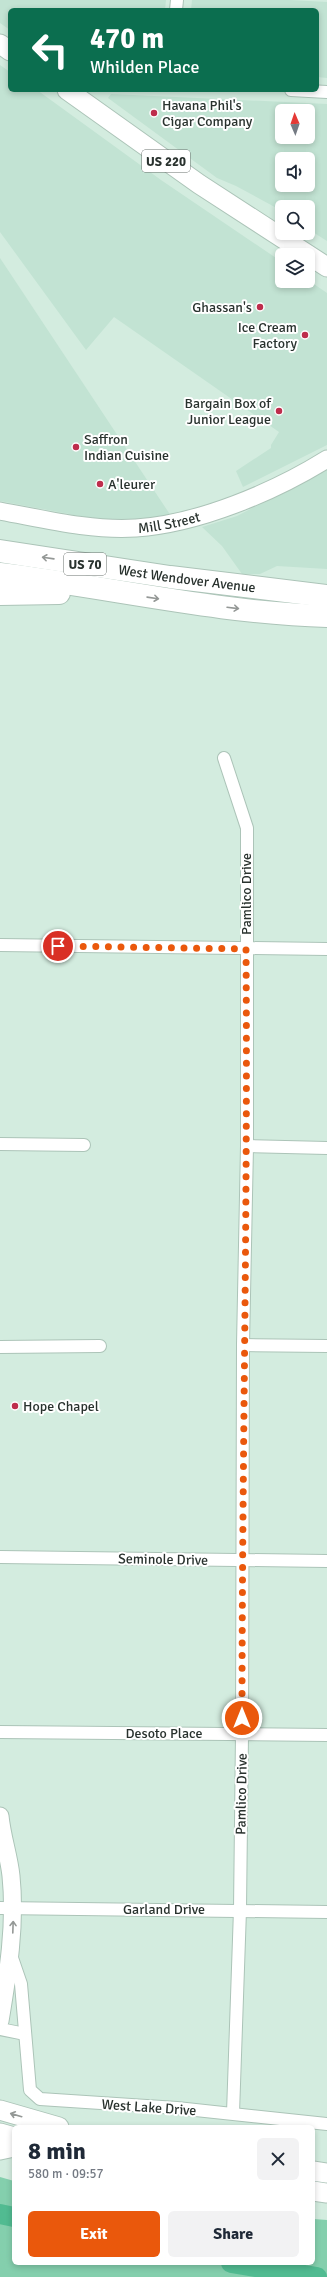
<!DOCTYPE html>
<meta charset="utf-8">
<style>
body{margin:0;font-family:Signika,sans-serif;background:#f2f2f3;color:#1f2937;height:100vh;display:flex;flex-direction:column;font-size:15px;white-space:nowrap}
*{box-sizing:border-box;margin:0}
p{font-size:13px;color:#747a83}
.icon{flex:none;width:22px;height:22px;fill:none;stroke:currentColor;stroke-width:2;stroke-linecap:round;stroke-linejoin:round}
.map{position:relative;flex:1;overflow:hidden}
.side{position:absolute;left:12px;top:2125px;width:303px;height:140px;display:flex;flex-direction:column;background:#fff;border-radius:6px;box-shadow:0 2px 6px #0003}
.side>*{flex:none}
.top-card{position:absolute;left:8px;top:8px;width:311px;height:84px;border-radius:6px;box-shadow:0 2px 6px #0003;background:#0b6e4f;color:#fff;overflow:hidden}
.needle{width:26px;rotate:358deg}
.controls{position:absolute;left:275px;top:104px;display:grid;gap:8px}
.controls a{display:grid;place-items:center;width:40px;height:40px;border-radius:6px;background:#fff;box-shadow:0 2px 6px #0003;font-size:20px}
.pin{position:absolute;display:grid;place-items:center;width:34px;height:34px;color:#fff;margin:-17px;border:2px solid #fff;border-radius:50%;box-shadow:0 1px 4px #0007}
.me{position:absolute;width:44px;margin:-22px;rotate:0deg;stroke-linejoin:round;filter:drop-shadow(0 0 3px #0008)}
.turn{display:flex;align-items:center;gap:14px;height:84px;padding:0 16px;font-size:18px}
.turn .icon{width:52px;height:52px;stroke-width:2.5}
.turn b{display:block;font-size:28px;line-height:34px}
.round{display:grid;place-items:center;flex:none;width:42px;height:42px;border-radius:6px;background:#f2f2f3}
.head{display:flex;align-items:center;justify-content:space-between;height:68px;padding:0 16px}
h1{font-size:24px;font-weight:700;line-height:30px}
.primary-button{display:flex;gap:8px;margin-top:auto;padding:8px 16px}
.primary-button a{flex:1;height:46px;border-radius:6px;background:#ea580c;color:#fff;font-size:16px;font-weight:700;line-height:46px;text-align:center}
.primary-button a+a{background:#f2f2f3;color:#1f2937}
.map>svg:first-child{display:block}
.built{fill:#c2e3d3;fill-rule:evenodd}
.green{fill:#84cfad}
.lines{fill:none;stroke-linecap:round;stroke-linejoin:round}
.river{stroke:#51bb91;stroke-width:20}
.street-casing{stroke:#acc4b8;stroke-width:14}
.secondary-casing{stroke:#acc4b8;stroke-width:19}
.primary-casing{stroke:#acc4b8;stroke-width:21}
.highway-casing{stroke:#acc4b8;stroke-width:24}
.street{stroke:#fff;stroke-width:12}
.secondary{stroke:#fff;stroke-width:17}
.primary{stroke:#fff;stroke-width:19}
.highway{stroke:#fff;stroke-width:22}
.oneway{stroke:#949896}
.route{stroke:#ea580c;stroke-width:7;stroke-dasharray:0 12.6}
.poi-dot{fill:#be2d4c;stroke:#fff;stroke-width:1.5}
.labels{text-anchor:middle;stroke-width:4;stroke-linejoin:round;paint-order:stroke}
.shield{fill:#fff;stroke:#69706d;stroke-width:1}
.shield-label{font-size:13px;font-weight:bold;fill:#29322e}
.poi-label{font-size:14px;fill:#29322e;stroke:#fff;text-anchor:start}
.street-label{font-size:14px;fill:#29322e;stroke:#fff}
</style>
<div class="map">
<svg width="327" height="2277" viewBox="0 0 327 2277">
<rect width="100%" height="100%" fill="#d3ecdf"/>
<!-- built -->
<g class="built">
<path d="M0 0H166L165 10H10V30L0 23Z"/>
<path d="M192 0H290L327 2V78L317 77V10H191Z"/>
<path d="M0 65 10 72V90H37L161 180 282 262V281L308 280 327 293V445L243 487 236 471 271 448V445L279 432 114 317 86 350 0 232Z"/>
<path d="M111 94 327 104V241L308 229V207H282V211L236 186 217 178 108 98ZM282 111H308V137H282ZM282 159H308V185H282Z"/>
<path d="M0 258 171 516 138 520H112L85 517 0 501Z"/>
<path d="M327 469V569L277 566 260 574H242L222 546 202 527 237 516Z"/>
</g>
<!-- green -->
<path class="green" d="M0 2177 14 2181V2263H313V2219L327 2220V2277H0Z"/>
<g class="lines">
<!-- river -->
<g class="river">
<path d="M0 2214 14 2217"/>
<path d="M231 2263 317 2277"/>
</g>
<!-- street casing -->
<g class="street-casing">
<g id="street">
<path d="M176 10 177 0"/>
<path d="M291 90 327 92"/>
<path d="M224 758 247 828V1146L243 1345 242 1734 240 1910 233 2113"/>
<path d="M0 945 327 949"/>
<path d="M0 1144 84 1145"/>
<path d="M247 1146 327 1148"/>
<path d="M243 1345 327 1346"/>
<path d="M0 1347 100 1346"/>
<path d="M0 1557 327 1561"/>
<path d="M0 1732 327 1735"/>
<path d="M0 1908 327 1912"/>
<path d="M11 1955 21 1984 30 2090 40 2099 177 2108 327 2124"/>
<path d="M0 2029 25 2034"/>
</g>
</g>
<!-- secondary casing -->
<g class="secondary-casing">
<g id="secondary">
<path id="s1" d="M0 511C44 519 91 531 136 528 198 524 274 492 327 459"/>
<path d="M0 1816C2 1837 9 1856 11 1876 16 1925 8 1973 0 2021"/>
</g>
</g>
<!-- primary casing -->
<g class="primary-casing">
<g id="primary">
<path d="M0 44 10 51"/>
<path d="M67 90 199 184 327 267"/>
<path d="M0 2110 59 2127"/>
<path d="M0 2133 14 2137"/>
<path d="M0 2150 14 2147"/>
<path d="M313 2171 327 2173"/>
<path d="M313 2191 327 2193"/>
</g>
</g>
<!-- highway casing -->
<g class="highway-casing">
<g id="highway">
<path id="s2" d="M0 551 170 577 327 596"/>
<path d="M0 574C109 587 217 613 327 616"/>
<path d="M0 594 59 593"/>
</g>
</g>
<!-- street -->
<use href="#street" class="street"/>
<!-- secondary -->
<use href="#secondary" class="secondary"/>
<!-- primary -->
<use href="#primary" class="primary"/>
<!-- highway -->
<use href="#highway" class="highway"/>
</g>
<!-- one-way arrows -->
<defs><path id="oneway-shaft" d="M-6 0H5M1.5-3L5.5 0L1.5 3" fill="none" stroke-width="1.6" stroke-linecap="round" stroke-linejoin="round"/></defs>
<g class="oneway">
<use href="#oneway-shaft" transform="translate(48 558) rotate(-172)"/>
<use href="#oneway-shaft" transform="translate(153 598) rotate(8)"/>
<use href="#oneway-shaft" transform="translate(233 608) rotate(7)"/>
<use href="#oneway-shaft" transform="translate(13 1927) rotate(-88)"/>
<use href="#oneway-shaft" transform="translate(16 2115) rotate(-164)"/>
</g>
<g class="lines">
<!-- route -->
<path class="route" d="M58 946 246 949C248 1205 242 1462 242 1718"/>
</g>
<!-- markers -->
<g class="poi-dot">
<circle cx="154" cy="113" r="4"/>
<circle cx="260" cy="307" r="4"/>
<circle cx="305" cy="335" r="4"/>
<circle cx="279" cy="411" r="4"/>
<circle cx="76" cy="447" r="4"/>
<circle cx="100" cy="484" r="4"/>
<circle cx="15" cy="1406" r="4"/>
</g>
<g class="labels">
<!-- shield labels -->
<g class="shield">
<rect x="142" y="150" width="48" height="22" rx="3"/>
<rect x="64" y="553" width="42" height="22" rx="3"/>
</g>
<g class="shield-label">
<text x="166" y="166">US 220</text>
<text x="85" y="569">US 70</text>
</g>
<!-- poi labels -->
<g class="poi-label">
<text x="162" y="110">Havana Phil's<tspan x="162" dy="16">Cigar Company</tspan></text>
<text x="252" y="312" text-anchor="end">Ghassan's</text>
<text x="297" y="332" text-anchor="end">Ice Cream<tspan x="297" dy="16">Factory</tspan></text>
<text x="271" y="408" text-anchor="end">Bargain Box of<tspan x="271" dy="16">Junior League</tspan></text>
<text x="84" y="444">Saffron<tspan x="84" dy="16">Indian Cuisine</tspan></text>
<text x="108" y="489">A'leurer</text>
<text x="23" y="1411">Hope Chapel</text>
</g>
<!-- street labels -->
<g class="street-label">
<text dy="5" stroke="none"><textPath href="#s1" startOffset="171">Mill Street</textPath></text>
<text dy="5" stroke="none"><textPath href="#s2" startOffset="189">West Wendover Avenue</textPath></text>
<text transform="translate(246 894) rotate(-90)" y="5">Pamlico Drive</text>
<text transform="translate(163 1559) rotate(1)" y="5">Seminole Drive</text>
<text x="164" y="1738">Desoto Place</text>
<text transform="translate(241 1794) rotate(-89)" y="5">Pamlico Drive</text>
<text x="164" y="1914">Garland Drive</text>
<text transform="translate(149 2107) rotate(4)" y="5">West Lake Drive</text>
</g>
</g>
</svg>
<div class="controls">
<a><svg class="needle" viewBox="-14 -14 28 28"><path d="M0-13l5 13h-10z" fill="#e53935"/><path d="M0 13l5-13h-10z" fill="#747a83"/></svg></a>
<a><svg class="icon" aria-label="sound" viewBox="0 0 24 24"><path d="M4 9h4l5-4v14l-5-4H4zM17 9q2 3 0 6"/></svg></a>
<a><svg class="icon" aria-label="search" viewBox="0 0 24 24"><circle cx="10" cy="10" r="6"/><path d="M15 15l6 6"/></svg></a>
<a><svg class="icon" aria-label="layers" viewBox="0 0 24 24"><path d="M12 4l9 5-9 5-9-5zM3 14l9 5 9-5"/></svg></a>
</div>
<div class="pin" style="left:58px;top:946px;background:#d93025"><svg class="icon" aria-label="arrive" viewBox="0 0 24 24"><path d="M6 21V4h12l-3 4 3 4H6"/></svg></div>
<svg class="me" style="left:242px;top:1718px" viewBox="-20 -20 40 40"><circle r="17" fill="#ea580c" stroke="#fff" stroke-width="3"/><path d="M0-11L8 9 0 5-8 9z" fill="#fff"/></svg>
<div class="top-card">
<div class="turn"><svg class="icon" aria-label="left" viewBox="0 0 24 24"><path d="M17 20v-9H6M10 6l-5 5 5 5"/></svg><div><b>470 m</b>Whilden Place</div></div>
</div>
<section class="side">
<div class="head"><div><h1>8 min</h1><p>580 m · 09:57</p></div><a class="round"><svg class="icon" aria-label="close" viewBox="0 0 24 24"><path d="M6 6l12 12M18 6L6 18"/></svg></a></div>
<div class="primary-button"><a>Exit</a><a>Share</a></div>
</section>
</div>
